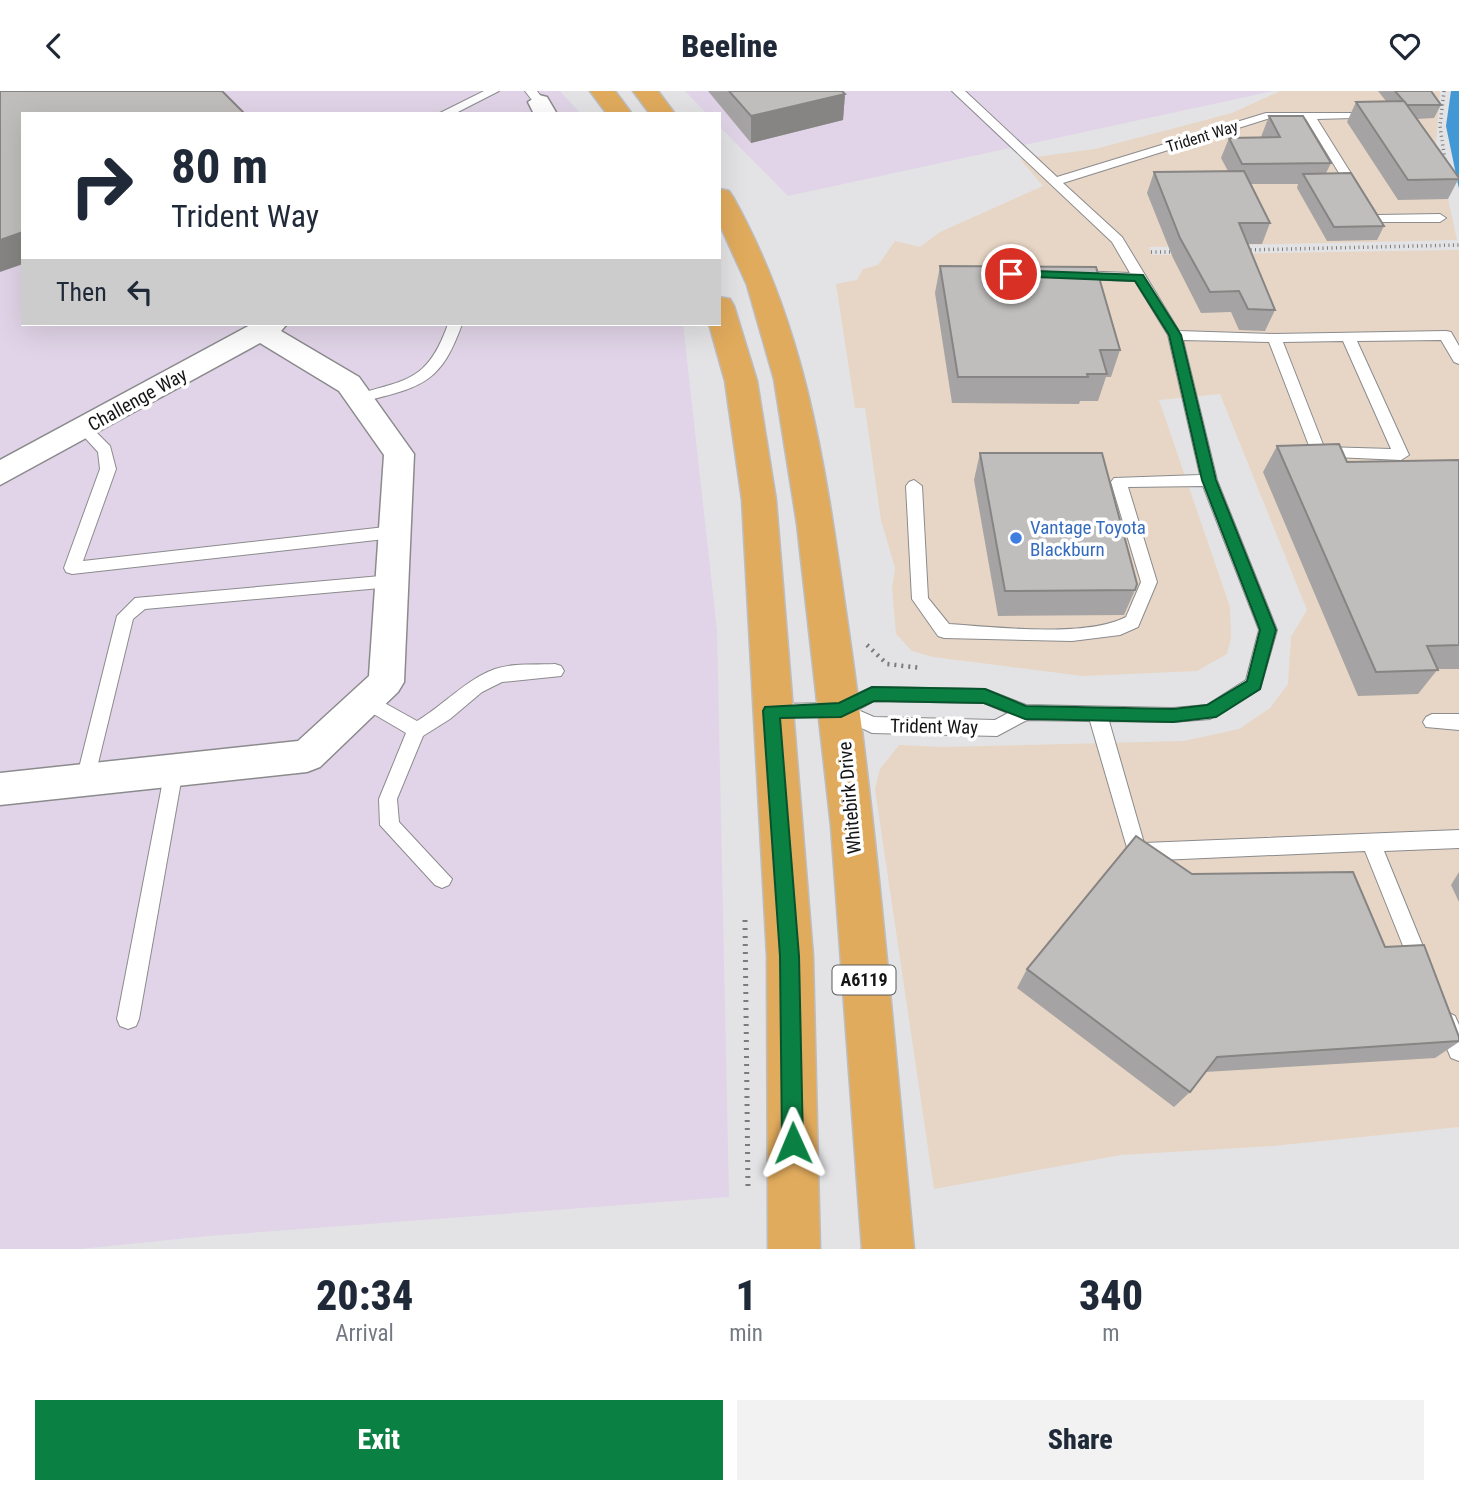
<!DOCTYPE html>
<style>
body{margin:0;font-family:"Roboto Condensed",sans-serif;background:#f2f2f3;color:#1f2937;height:100vh;display:flex;flex-direction:column;font-size:26px;white-space:nowrap}
*{box-sizing:border-box;margin:0}
p{font-size:23px;color:#747a83}
.icon{flex:none;width:38px;height:38px;fill:none;stroke:currentColor;stroke-width:2;stroke-linecap:round;stroke-linejoin:round}
.map{position:relative;height:1158px;overflow:hidden}
.details{display:flex;flex-direction:column;background:#fff;flex:1}
.details>*{flex:none}
.guide{position:absolute;left:21px;top:21px;width:700px;height:214px;border-radius:0px;box-shadow:0 7px 28px #0002;background:#fff;color:#1f2937;overflow:hidden}
.pin{position:absolute;display:grid;place-items:center;width:60px;height:60px;color:#fff;margin:-30px;border:4px solid #fff;border-radius:50%;box-shadow:0 2px 7px #0007}
.me{position:absolute;width:77px;margin:-38px;rotate:359deg;stroke-linejoin:round;filter:drop-shadow(0 0 5px #0008)}
.turn{display:flex;align-items:center;gap:24px;height:147px;padding:0 35px;font-size:32px}
.turn .icon{width:91px;height:91px;stroke-width:2.5}
.turn b{display:block;font-size:49px;line-height:60px}
.then{display:flex;align-items:center;height:66px;padding:0 35px;background:#0003;gap:14px;font-size:26px}
.eta{display:flex;justify-content:space-evenly;align-items:center;height:119px;text-align:center}
.eta b{font-size:42px;font-weight:800;line-height:49px}
.button{display:flex;gap:14px;margin-top:auto;padding:14px 35px}
.button a{flex:1;height:80px;border-radius:0px;background:#0b8043;color:#fff;font-size:28px;font-weight:800;line-height:80px;text-align:center}
.button a+a{background:#f2f2f3;color:#1f2937}
header{display:flex;justify-content:space-between;align-items:center;height:91px;padding:0 35px;background:#fff;font-size:32px;font-weight:800}
.map>svg:first-child{display:block}
.commercial{fill:#e7d6c5}
.industrial{fill:#e1d4e8}
.water{fill:#4298d4}
.lines{fill:none;stroke-linecap:round;stroke-linejoin:round}
.lane-casing{stroke:#8b8b8d;stroke-width:2}
.street-casing{stroke:#8b8b8d;stroke-width:3}
.highway-casing{stroke:#bdbdbe;stroke-width:3}
.path-far2{stroke:#7b7b7c;stroke-width:3.5;stroke-dasharray:1 3.5;stroke-linecap:butt}
.path-far1{stroke:#7b7b7c;stroke-width:4.5;stroke-dasharray:2 5;stroke-linecap:butt}
.path{stroke:#7b7b7c;stroke-width:5;stroke-dasharray:2 6;stroke-linecap:butt}
.lane{fill:#fff;fill-rule:evenodd}
.street{fill:#fff;fill-rule:evenodd}
.highway{fill:#e1ab5d;fill-rule:evenodd}
.wall{fill:#a5a3a3}
.shaded-wall{fill:#868584}
.building{fill:#c0bebd;stroke:#868584;stroke-width:2}
.route{fill:#0b8043;stroke:#07532c;stroke-width:2}
.shop-dot{fill:#3f7fe0;stroke:#fff;stroke-width:2.5}
.labels{text-anchor:middle;stroke-width:7;stroke-linejoin:round;paint-order:stroke}
.far-street-label{font-size:16px;fill:#151516;stroke:#fff}
.shield{fill:#fff;stroke:#5b5b5c;stroke-width:2}
.shield-label{font-size:18px;font-weight:bold;fill:#151516}
.street-label{font-size:19px;fill:#151516;stroke:#fff}
.shop-label{font-size:19px;fill:#366cbe;stroke:#fff;text-anchor:start}
</style>
<header><svg class="icon" aria-label="back" viewBox="0 0 24 24"><path d="M15 5l-7 7 7 7"/></svg>Beeline<svg class="icon" aria-label="heart" viewBox="0 0 24 24"><path d="M12 20l-8-8c-3-5 5-10 8-4 3-6 11-1 8 4z"/></svg></header>
<div class="map">
<svg width="1459" height="1158" viewBox="0 0 1459 1158">
<rect width="100%" height="100%" fill="#e3e3e5"/>
<!-- commercial -->
<path class="commercial" d="M1280 0H1440L1436 52 1457 149 1149 156 1152 164 1459 159V1036L1273 1055 1121 1064 934 1098 875 698 880 678 899 654 943 656 1184 650 1239 638 1270 617 1288 593 1291 546 1307 519 1220 303 1159 309 1230 516 1231 547 1227 563 1197 580 1083 585 933 566 912 560 896 543 892 497 895 477 881 429 865 317H855L836 193 857 189 863 178 878 174 895 150 920 156 940 141 1043 95 1020 68 1095 58 1232 22Z"/>
<!-- industrial -->
<g class="industrial">
<path d="M0 0H560L581 23H23V233H683L717 539 729 1106 208 1145 80 1158H0Z"/>
<path d="M685 0H1273L788 105 719 35V23H707Z"/>
</g>
<!-- water -->
<path class="water" d="M1451 0H1459V98L1446 35Z"/>
<g class="lines">
<!-- lane casing -->
<g class="lane-casing">
<g id="lane">
<path d="M484 0H499L454 23H438Z"/>
<path d="M525 0H537L545 11 535 13Z"/>
<path d="M952 0H965L1057 86 1266 22H1357V26L1353 27 1317 28 1377 124 1440 123 1446 127 1440 131H1369L1306 28H1267L1063 92 1122 146 1179 240 1274 243 1446 240 1451 241 1459 255V273L1454 271 1441 249 1357 250 1409 364 1401 369 1313 365 1269 251 1183 249 1217 389 1277 539 1260 598 1210 628 1173 631 1109 630 1144 752 1459 739V757L1384 760 1431 875 1428 882 1421 885 1414 882 1365 760 1137 770 1130 767 1090 630 1027 629 997 645 872 642 839 626 766 625 763 620 766 615 772 613 839 612 872 596 985 598 1026 614 1173 617 1207 614 1246 589 1259 539 1203 395 1128 396 1157 491 1138 536 1120 544 1072 550 944 547 938 545 912 508 906 395 909 391 914 389 922 395 928 507 949 533C995 536 1086 547 1126 526L1141 491 1111 391 1114 387 1200 384 1168 244 1135 190 1076 188 1069 184 1076 180 1130 182 1112 151ZM1343 250 1391 358 1324 356 1283 251ZM874 610 984 612 1008 622 995 629 874 626 858 619Z"/>
<path d="M448 233H462C440 296 418 296 359 312L354 310V304C407 289 428 290 448 233Z"/>
<path d="M83 332 88 333 110 355 116 378 83 470 394 435 402 441 394 447 72 483 66 481 64 477 100 378 98 361 76 337Z"/>
<path d="M392 484 400 490 392 496 145 518 133 528 94 689 92 695 85 697 78 695 76 689 117 525 135 507Z"/>
<path d="M555 573 561 575 564 580 561 585 502 591 482 601 450 628 423 645 397 708 399 731 452 788 449 794 442 797 435 794 380 734 379 708 406 642 360 615 357 610 360 605H372L417 630C444 614 465 589 495 578 512 572 536 574 555 573Z"/>
<path d="M1432 623H1459V639L1426 636 1423 631 1426 626Z"/>
<path d="M174 671 181 673 183 679 139 928 136 935 128 938 120 935 117 928 165 679 167 673Z"/>
<path d="M1447 921 1455 925 1459 934V970L1451 967 1436 932 1439 925Z"/>
</g>
</g>
<!-- street casing -->
<g class="street-casing">
<g id="street">
<path d="M539 4 547 6 557 23H534L528 11Z"/>
<path d="M287 233 281 240 359 286 414 363 404 591 398 601 320 676 307 681 0 714V682L298 650 369 585 384 364 339 300 260 252 0 394V369L252 233Z"/>
</g>
</g>
<!-- highway casing -->
<g class="highway-casing">
<g id="highway">
<path d="M590 0H615L632 23H607Z"/>
<path d="M633 0H658L675 23H650Z"/>
<path d="M719 98 729 100 733 106C809 242 826 383 848 535 878 742 894 950 914 1158H862L831 735 797 433 774 288 747 194 719 132Z"/>
<path d="M719 206 730 208 734 215 757 290 776 409 813 865 820 1158H768L767 865 742 409 725 290 709 233H719Z"/>
</g>
</g>
<!-- path-far2 -->
<g class="path-far2">
<path d="M1444 0 1440 35 1445 70"/>
<path d="M1246 159 1459 154"/>
<path d="M1151 161H1174"/>
</g>
<!-- path-far1 -->
<path class="path-far1" d="M867 554 887 573 921 577"/>
<!-- path -->
<path class="path" d="M745 829 748 1100"/>
<!-- lane -->
<use href="#lane" class="lane"/>
<!-- street -->
<use href="#street" class="street"/>
<!-- highway -->
<use href="#highway" class="highway"/>
</g>
<!-- wall -->
<g class="wall">
<path d="M708 0H842L845 3 843 29 751 52Z"/>
<path d="M1378 0H1431L1441 14 1434 27 1417 28 1459 87 1448 108 1398 109 1347 31 1356 11 1386 10Z"/>
<path d="M1269 25 1331 72 1326 82 1384 135 1377 149 1327 150 1297 97 1298 93H1251L1270 132 1262 153H1247L1275 219 1265 240 1239 239 1231 221 1201 222 1173 167 1147 102 1154 81 1228 80 1221 67 1229 47 1261 46Z"/>
<path d="M940 175 1120 259 1111 286H1106L1098 310H1080L1079 313 952 312 935 202Z"/>
<path d="M1277 355 1347 371 1459 369V578H1438L1418 603 1358 605 1263 381Z"/>
<path d="M980 362 1135 499 1124 524 998 525 974 389Z"/>
<path d="M1459 781V811L1451 794Z"/>
<path d="M1192 783 1385 856 1459 946V951L1435 967 1205 981 1190 1001 1174 1016 1017 897 1027 878Z"/>
</g>
<!-- shaded-wall -->
<g class="shaded-wall">
<path d="M845 3 843 29 751 52V25Z"/>
<path d="M23 141V173L0 181V149Z"/>
</g>
<!-- building -->
<g class="building">
<path d="M0 0H222L245 23H23V141L0 149Z"/>
<path d="M729 0H842L845 3 751 25Z"/>
<path d="M1395 0H1431L1441 14H1407Z"/>
<path d="M1404 10 1459 87V88L1408 89 1356 11Z"/>
<path d="M1269 25H1303L1331 72 1242 73 1229 47 1280 46Z"/>
<path d="M1244 80 1270 132H1239L1275 219 1248 218 1239 200 1210 201 1180 147 1154 81Z"/>
<path d="M1351 82 1384 135 1334 136 1303 83Z"/>
<path d="M940 175 1096 176 1120 259H1100L1107 283H1087L1088 286H958Z"/>
<path d="M1339 353 1347 371 1459 369V554L1427 555 1438 579 1376 581 1277 355Z"/>
<path d="M980 362H1102L1137 493 1135 499 1005 500Z"/>
<path d="M1136 745 1192 783 1353 781 1385 856 1424 854 1459 946V950L1217 966 1190 1001 1027 878Z"/>
</g>
<!-- route -->
<path class="route" d="M1011 179 1143 184 1181 244 1216 389 1276 539 1260 598 1216 626 1173 631 1025 628 984 612 874 610 841 626 780 627 799 865 803 1052 800 1059 793 1062 785 1059 782 1052 780 865 763 620 765 616 839 612 872 596 985 598 1026 615 1173 618 1207 614 1247 590 1260 539 1202 389 1169 244 1135 190 1007 185V180Z"/>
<!-- markers -->
<circle class="shop-dot" cx="1016" cy="447" r="7"/>
<g class="labels">
<!-- far-street labels -->
<g class="far-street-label">
<text transform="translate(1202 45) rotate(-17)" y="6">Trident Way</text>
</g>
<!-- shield labels -->
<rect class="shield" x="832.5" y="874.5" width="63" height="29" rx="5"/>
<g class="shield-label">
<text x="864" y="895">A6119</text>
</g>
<!-- street labels -->
<g class="street-label">
<text transform="translate(137 308) rotate(-29)" y="7">Challenge Way</text>
<text transform="translate(934 635) rotate(1)" y="7">Trident Way</text>
<text transform="translate(849 707) rotate(-95)" y="7">Whitebirk Drive</text>
</g>
<!-- shop labels -->
<g class="shop-label">
<text x="1030" y="443">Vantage Toyota<tspan x="1030" dy="22">Blackburn</tspan></text>
</g>
</g>
</svg>
<div class="pin" style="left:1011px;top:183px;background:#d93025"><svg class="icon" aria-label="arrive" viewBox="0 0 24 24"><path d="M6 21V4h12l-3 4 3 4H6"/></svg></div>
<svg class="me" style="left:793px;top:1052px" viewBox="-20 -20 40 40"><path d="M0-17L14 15 0 8-14 15z" fill="#0b8043" stroke="#fff" stroke-width="4"/></svg>
<div class="guide">
<div class="turn"><svg class="icon" aria-label="right" viewBox="0 0 24 24"><path d="M7 20v-9h11M14 6l5 5-5 5"/></svg><div><b>80 m</b>Trident Way</div></div>
<div class="then">Then<svg class="icon" aria-label="left" viewBox="0 0 24 24"><path d="M17 20v-9H6M10 6l-5 5 5 5"/></svg></div>
</div>
</div>
<section class="details">
<div class="eta">
<div><b>20:34</b><p>Arrival</p></div>
<div><b>1</b><p>min</p></div>
<div><b>340</b><p>m</p></div>
</div>
<div class="button"><a>Exit</a><a>Share</a></div>
</section>
